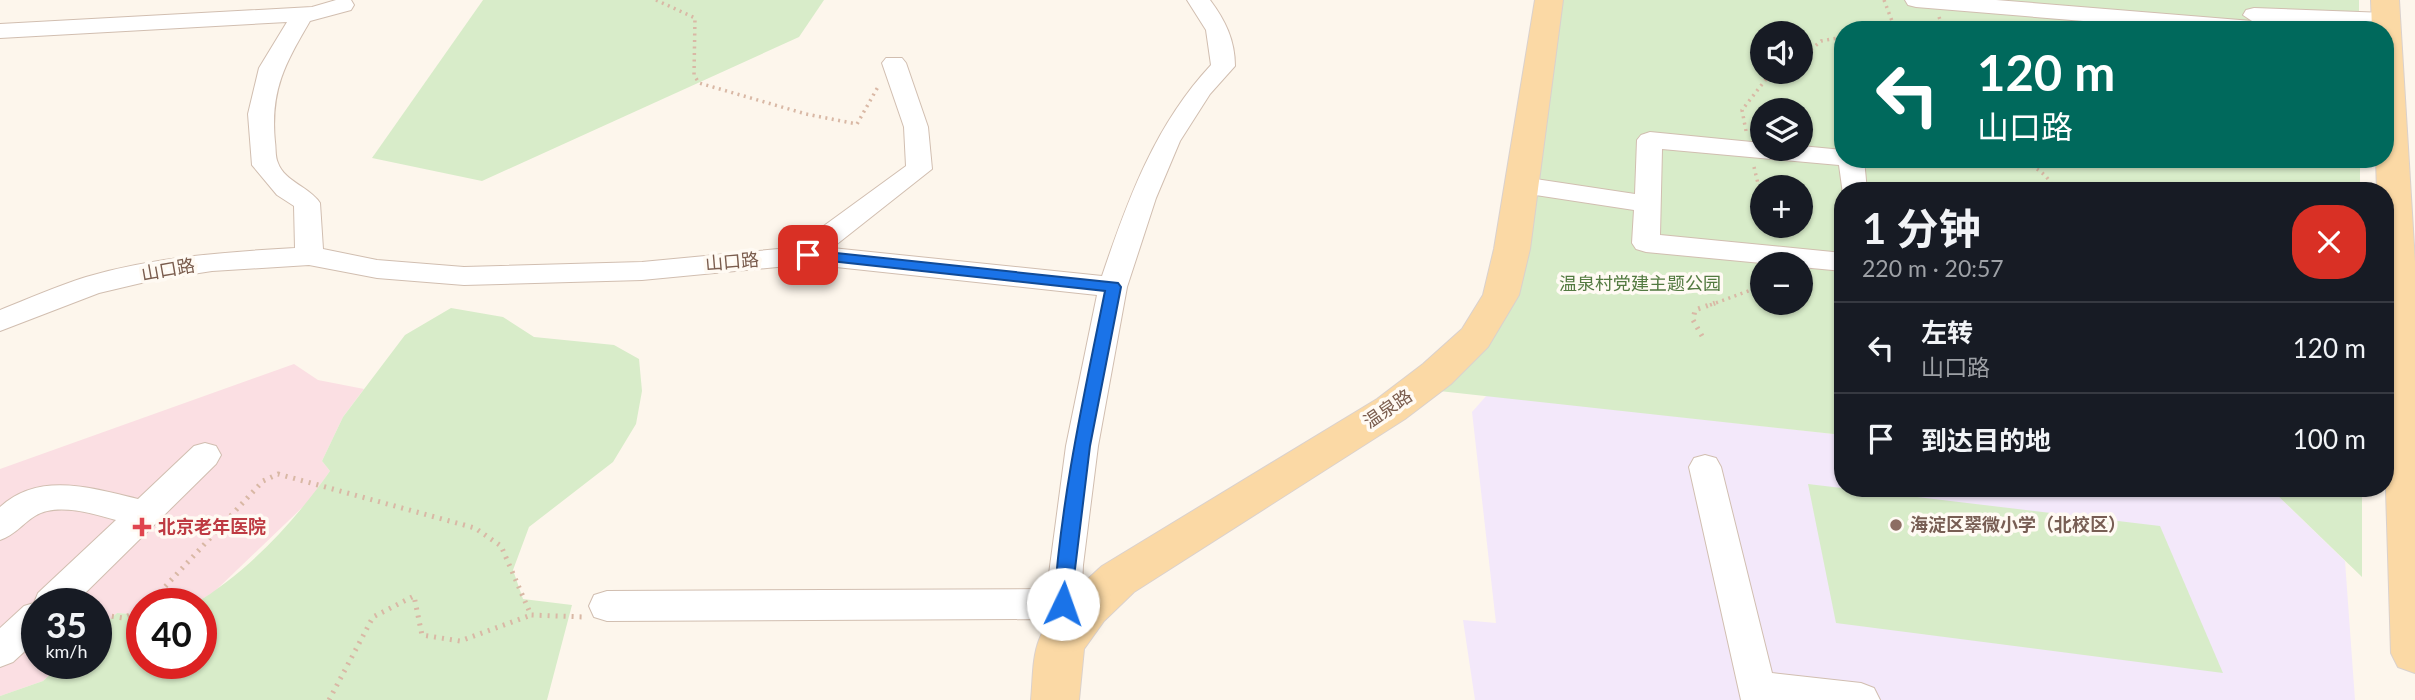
<!DOCTYPE html>
<html lang="zh">
<meta charset="utf-8">
<style>
body{margin:0;font-family:Lato,"Noto Sans SC",sans-serif;background:#242831;color:#f1f3f6;height:100vh;display:flex;flex-direction:column;font-size:26px;white-space:nowrap}
*{box-sizing:border-box;margin:0}
p{font-size:23px;color:#9ea1a6}
.icon{flex:none;width:38px;height:38px;fill:none;stroke:currentColor;stroke-width:2;stroke-linecap:round;stroke-linejoin:round}
.map{position:relative;flex:1;overflow:hidden}
.side{position:absolute;left:1834px;top:182px;width:560px;height:315px;display:flex;flex-direction:column;background:#171b24;border-radius:28px;box-shadow:0 2px 5px #0004}
.side>*{flex:none}
.hud{position:absolute;left:1834px;top:21px;width:560px;height:147px;border-radius:28px;box-shadow:0 2px 5px #0004;background:#00695c;color:#fff;overflow:hidden}
.controls{position:absolute;left:1750px;top:21px;display:grid;gap:14px}
.controls a{display:grid;place-items:center;width:63px;height:63px;border-radius:50%;background:#171b24;box-shadow:0 2px 5px #0004;font-size:35px}
.speed{position:absolute;left:21px;top:588px;display:flex;gap:14px;font-size:35px;font-weight:700;text-align:center}
.speed>*{display:grid;place-content:center;width:91px;height:91px;border-radius:50%;background:#171b24;box-shadow:0 2px 5px #0004;line-height:1}
.speed small{font-size:18px;font-weight:400}
.speed .limit{border:10px solid #d22;background:#fff;color:#111}
.pin{position:absolute;display:grid;place-items:center;width:60px;height:60px;color:#fff;margin:-30px;border-radius:14px;box-shadow:0 4px 10px #0006}
.me{position:absolute;width:77px;margin:-38px;rotate:3deg;stroke-linejoin:round;filter:drop-shadow(0 0 5px #0008)}
.turn{display:flex;align-items:center;gap:24px;height:147px;padding:0 28px;font-size:32px}
.turn .icon{width:91px;height:91px;stroke-width:2.5}
.turn b{display:block;font-size:49px;line-height:60px}
.round{display:grid;place-items:center;flex:none;width:74px;height:74px;border-radius:28px;background:#242831}
.summary{display:flex;align-items:center;justify-content:space-between;height:119px;padding:0 28px}
h1{font-size:42px;font-weight:700;line-height:52px}
ul{padding:0;list-style:none}
li{display:flex;align-items:center;gap:21px;height:91px;padding:0 28px;border-top:2px solid #363941}
li div{flex:1}
li b{display:block;font-size:26px}
li em{font-style:normal}
.map>svg:first-child{display:block}
.education{fill:#f3e8fa}
.medical{fill:#fbdfe3}
.green{fill:#d8ecc9;fill-rule:evenodd}
.lines{fill:none;stroke-linecap:round;stroke-linejoin:round}
.minor-casing{stroke:#d1beb0;stroke-width:2}
.major-casing{stroke:#dad1cd;stroke-width:2}
.path-far1{stroke:#d9b8a5;stroke-width:3.5;stroke-dasharray:2 4.5;stroke-linecap:butt}
.path{stroke:#d9b8a5;stroke-width:5;stroke-dasharray:2 6;stroke-linecap:butt}
.minor{fill:#fff;fill-rule:evenodd}
.major{fill:#fbd9a5;fill-rule:evenodd}
.route{fill:#1a73e8;stroke:#114b97;stroke-width:2}
.education-dot{fill:#8d6e63;stroke:#fffaf3;stroke-width:2.5}
.health-dot{fill:#e0444e;stroke:#fffaf3;stroke-width:2.5}
.labels{text-anchor:middle;stroke-width:7;stroke-linejoin:round;paint-order:stroke}
.street-label{font-size:18px;fill:#7a5c4d;stroke:#fffaf3}
.park-label{font-size:18px;fill:#537a41;stroke:#fffaf3}
.education-label{font-size:18px;font-weight:bold;fill:#785e54;stroke:#fffaf3;text-anchor:start}
.health-label{font-size:18px;font-weight:bold;fill:#be3a42;stroke:#fffaf3;text-anchor:start}
</style>
<div class="map">
<svg width="2415" height="700" viewBox="0 0 2415 700">
<rect width="100%" height="100%" fill="#fdf6ec"/>
<!-- education -->
<path class="education" d="M1487 395 1843 435V488H2270L2345 561 2355 700H1475L1463 620 1496 623 1472 412Z"/>
<!-- medical -->
<path class="medical" d="M294 364 318 380 364 389 343 417 322 461 330 471 308 502 214 592 194 604H142V615L117 613 96 632V604H37V663H63L43 681 0 696V469Z"/>
<!-- green -->
<g class="green">
<path d="M483 0H824L799 37 482 181 372 158Z"/>
<path d="M1560 0H2359V30H1843V159H2360V191H1843V435L1430 390 1483 343ZM1762 33H1801V72H1762ZM1762 110H1801V149H1762ZM1762 187H1801V226H1762ZM1762 264H1801V303H1762Z"/>
<path d="M451 308 503 317 534 337 614 345 639 359 642 391 636 424 613 462 529 527 513 570 523 599 572 605 547 700H0V696L43 681 63 663H96V632L117 613 142 615V663H201V604H194C247 573 295 521 330 471L322 461 343 417 405 335Z"/>
<path d="M1808 484 2160 526 2223 673 1836 623Z"/>
<path d="M2270 488H2362V577Z"/>
</g>
<g class="lines">
<!-- minor casing -->
<g class="minor-casing">
<g id="minor">
<path d="M336 0H351L354 5 351 10 310 21C285 64 270 90 275 142 276 148 275 157 278 163 285 182 310 187 320 203L323 249 377 260 464 267 642 262 800 247 825 225 906 166 904 127 882 63 886 58H902L906 63 928 127 932 169 832 248 1102 276C1128 199 1155 125 1211 65L1206 30 1187 0H1210C1225 20 1235 40 1235 66L1210 94 1180 141 1156 198 1127 287 1098 446 1083 565 1079 643 1074 654 1061 659 1048 654 1043 643 1045 619 607 621 594 617 589 606 594 595 607 591 1047 589 1066 446 1097 295 808 264 642 280 464 285 377 278 309 265 212 271 154 280 99 293 0 331V310C28 299 57 286 86 277 154 257 224 252 295 248L294 206 277 195 252 165 248 114 259 68 287 22 0 38V24L312 7Z"/>
<path d="M1905 0H1996L2252 21 2243 15 2246 10 2254 8 2386 13 2394 15 2397 20 2394 25 2386 27 2261 22 2284 25 2287 30H2192L1916 7 1908 5Z"/>
<path d="M1650 132 1762 143V149H1801V146L1843 150V159H1864L1867 191H1843V194L1839 165 1662 149 1660 235 1843 253V271L1801 267V264H1772L1646 252 1636 249 1632 243 1634 210 1523 193 1514 191 1510 185 1514 179 1523 177 1635 194 1637 140 1641 135Z"/>
<path d="M205 443 216 446 221 455 216 464 74 604H37V640L13 662 0 667V628L24 606 34 603 38 593 116 520C94 514 57 502 35 516 22 524 15 535 0 540V507C39 471 92 488 138 499L194 446Z"/>
<path d="M1705 455 1716 458 1721 467 1772 673 1861 683 1874 688 1880 700H1741L1689 467 1694 458Z"/>
</g>
</g>
<!-- major casing -->
<g class="major-casing">
<g id="major">
<path d="M1535 0H1563L1530 249 1519 295 1488 347 1451 384 1405 419 1134 592 1104 621 1084 649 1079 700H1031C1033 681 1032 658 1039 640 1050 610 1079 587 1102 566L1377 399 1423 364 1462 329 1483 295 1494 249Z"/>
<path d="M2371 0H2399L2415 262V673L2398 667 2391 653 2385 458V191H2377L2376 159H2385V30H2372Z"/>
</g>
</g>
<!-- path-far1 -->
<g class="path-far1">
<path d="M656 0 695 18 694 75 699 83 806 114 857 124 879 85"/>
<path d="M1884 0 1892 21 1888 30"/>
<path d="M1939 17 1942 25 1949 30"/>
<path d="M1801 58 1821 41 1843 37"/>
<path d="M1746 131 1742 110 1770 74 1780 72"/>
<path d="M2013 159C2032 164 2047 172 2055 191"/>
<path d="M1754 167 1762 200"/>
<path d="M1768 226 1771 236"/>
<path d="M1710 305 1762 286"/>
</g>
<!-- path -->
<g class="path">
<path d="M1702 336 1693 320 1695 310 1715 303"/>
<path d="M149 604 263 481 278 474 475 528 501 546 531 615 584 617"/>
<path d="M96 614 123 618 142 610"/>
<path d="M329 700 373 617 414 596 422 635 460 641 531 615"/>
</g>
<!-- minor -->
<use href="#minor" class="minor"/>
<!-- major -->
<use href="#major" class="major"/>
</g>
<!-- route -->
<path class="route" d="M808 250 1118 283 1121 287 1090 446 1070 610 1063 612 1057 610 1054 604C1061 498 1084 395 1105 291L803 258 801 255 803 251Z"/>
<!-- markers -->
<circle class="education-dot" cx="1896" cy="525" r="7"/>
<path class="health-dot" d="M138.5 516.5h7v7h7v7h-7v7h-7v-7h-7v-7h7z"/>
<g class="labels">
<!-- street labels -->
<g class="street-label">
<text transform="translate(732 262) rotate(-5)" y="6">山口路</text>
<text transform="translate(168 270) rotate(-10)" y="6">山口路</text>
<text transform="translate(1388 409) rotate(-34)" y="6">温泉路</text>
</g>
<!-- park labels -->
<g class="park-label">
<text x="1640" y="290">温泉村党建主题公园</text>
</g>
<!-- education labels -->
<g class="education-label">
<text x="1910" y="531">海淀区翠微小学（北校区）</text>
</g>
<!-- health labels -->
<g class="health-label">
<text x="158" y="533">北京老年医院</text>
</g>
</g>
</svg>
<div class="controls">
<a><svg class="icon" aria-label="sound" viewBox="0 0 24 24"><path d="M4 9h4l5-4v14l-5-4H4zM17 9q2 3 0 6"/></svg></a>
<a><svg class="icon" aria-label="layers" viewBox="0 0 24 24"><path d="M12 4l9 5-9 5-9-5zM3 14l9 5 9-5"/></svg></a>
<a>+</a>
<a>−</a>
</div>
<div class="speed"><div>35<small>km/h</small></div><div class="limit">40</div></div>
<div class="pin" style="left:808px;top:255px;background:#d93025"><svg class="icon" aria-label="arrive" viewBox="0 0 24 24"><path d="M6 21V4h12l-3 4 3 4H6"/></svg></div>
<svg class="me" style="left:1063px;top:604px" viewBox="-20 -20 40 40"><circle r="19" fill="#fff"/><path d="M0-13L10 11 0 6-10 11z" fill="#1a73e8"/></svg>
<div class="hud">
<div class="turn"><svg class="icon" aria-label="left" viewBox="0 0 24 24"><path d="M17 20v-9H6M10 6l-5 5 5 5"/></svg><div><b>120 m</b>山口路</div></div>
</div>
<section class="side">
<div class="summary"><div><h1>1 分钟</h1><p>220 m · 20:57</p></div><a class="round" style="background:#d93025;color:#fff"><svg class="icon" aria-label="close" viewBox="0 0 24 24"><path d="M6 6l12 12M18 6L6 18"/></svg></a></div>
<ul>
<li><svg class="icon" aria-label="left" viewBox="0 0 24 24"><path d="M17 20v-9H6M10 6l-5 5 5 5"/></svg><div><b>左转</b><p>山口路</p></div><em>120 m</em></li>
<li><svg class="icon" aria-label="arrive" viewBox="0 0 24 24"><path d="M6 21V4h12l-3 4 3 4H6"/></svg><div><b>到达目的地</b></div><em>100 m</em></li>
</ul>
</section>
</div>
